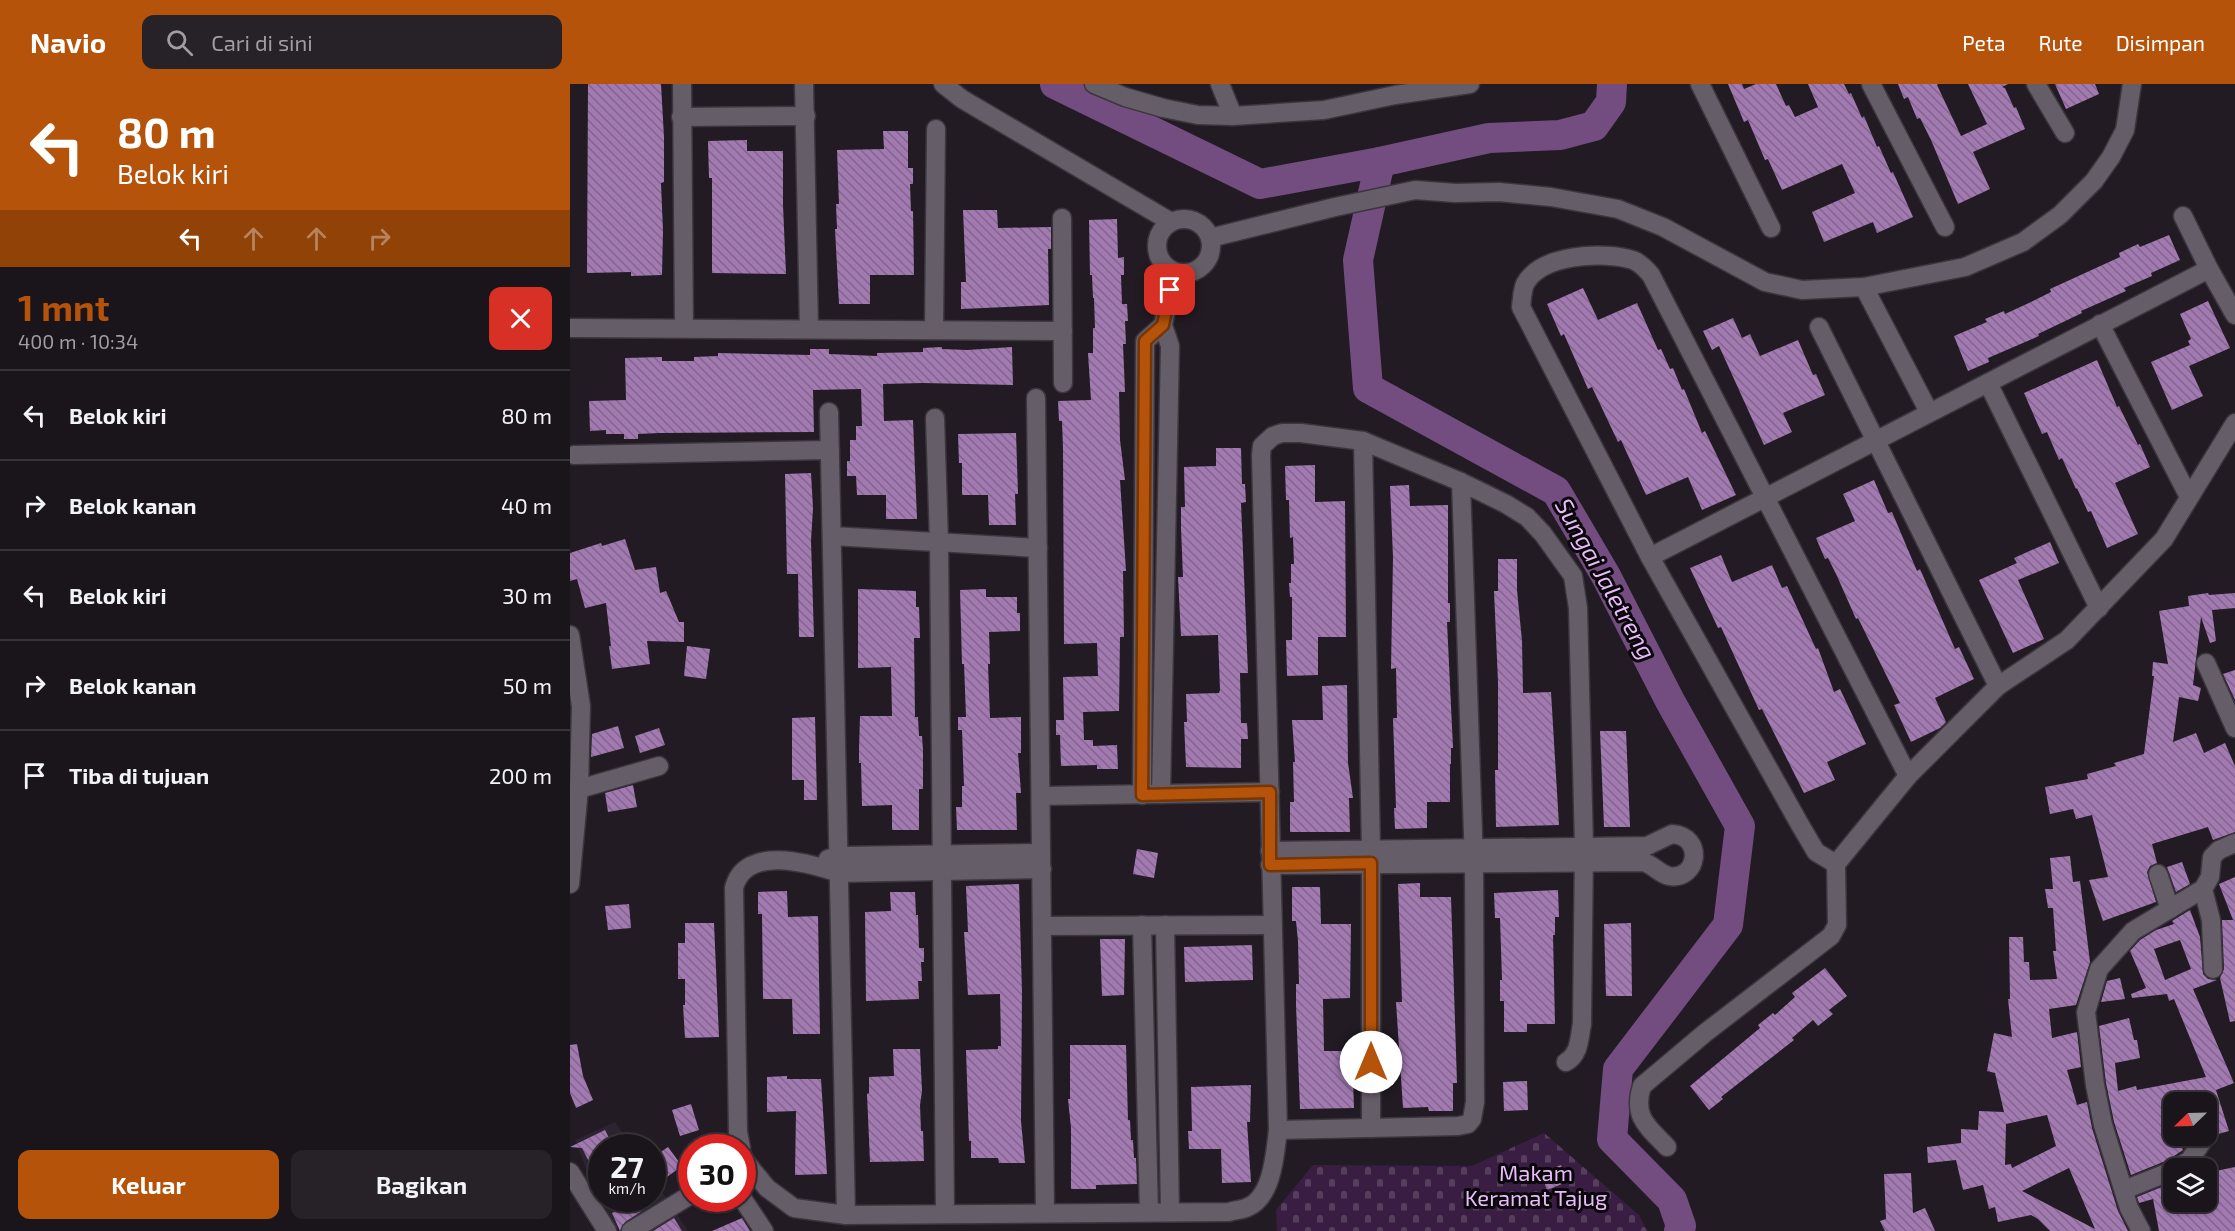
<!DOCTYPE html>
<html lang="id">
<meta charset="utf-8">
<style>
body{margin:0;font-family:"Exo 2",sans-serif;background:#272128;color:#f1f3f6;height:100vh;display:flex;flex-direction:column;font-size:22px;white-space:nowrap}
*{box-sizing:border-box;margin:0}
p{font-size:20px;color:#9f9ea3}
.icon{flex:none;width:33px;height:33px;fill:none;stroke:currentColor;stroke-width:2;stroke-linecap:round;stroke-linejoin:round}
.map{position:relative;flex:1;overflow:hidden}
.sheet{display:flex;flex-direction:column;background:#1a141b;width:570px}
.sheet>*{flex:none}
.banner{background:#b45309;color:#fff;overflow:hidden}
.needle{width:39px;rotate:247deg}
.controls{position:absolute;left:1593px;top:1008px;display:grid;gap:12px}
.controls a{display:grid;place-items:center;width:54px;height:54px;border-radius:12px;background:#1a141b;box-shadow:0 2px 4px #0004,0 0 0 2px #38333a;font-size:30px}
.speed{position:absolute;left:18px;top:1050px;display:flex;gap:12px;font-size:30px;font-weight:700;text-align:center}
.speed>*{display:grid;place-content:center;width:78px;height:78px;border-radius:50%;background:#1a141b;box-shadow:0 2px 4px #0004,0 0 0 2px #38333a;line-height:1}
.speed small{font-size:15px;font-weight:400}
.speed .limit{border:9px solid #d22;background:#fff;color:#111}
.pin{position:absolute;display:grid;place-items:center;width:51px;height:51px;color:#fff;margin:-26px;border-radius:12px;box-shadow:0 3px 9px #0006}
.me{position:absolute;width:66px;margin:-33px;rotate:0deg;stroke-linejoin:round;filter:drop-shadow(0 0 4px #0008)}
.turn{display:flex;align-items:center;gap:21px;height:126px;padding:0 18px;font-size:27px}
.turn .icon{width:78px;height:78px;stroke-width:2.5}
.turn b{display:block;font-size:42px;line-height:51px}
.lanes{display:flex;align-items:center;height:57px;padding:0 18px;background:#0003;justify-content:center;gap:30px;direction:ltr}
.lanes .off{opacity:.35}
.round{display:grid;place-items:center;flex:none;width:63px;height:63px;border-radius:12px;background:#272128}
.summary{display:flex;align-items:center;justify-content:space-between;height:102px;padding:0 18px}
h1{font-size:36px;font-weight:700;line-height:45px;color:#b45309}
.action{display:flex;gap:12px;margin-top:auto;padding:12px 18px}
.action a{flex:1;height:69px;border-radius:12px;background:#b45309;color:#fff;font-size:24px;font-weight:700;line-height:69px;text-align:center}
.action a+a{background:#272128;color:#f1f3f6}
ul{padding:0;list-style:none}
li{display:flex;align-items:center;gap:18px;height:90px;padding:0 18px;border-top:2px solid #38333a}
li div{flex:1}
li b{display:block;font-size:22px}
li em{font-style:normal}
header{display:flex;align-items:center;gap:36px;box-sizing:border-box;height:84px;padding:0 30px;background:#b45309;color:#fff}
header strong{font-size:28px}
nav{display:flex;gap:33px;margin-inline-start:auto;font-size:21px}
.search{width:420px;height:54px;background:#272128;display:flex;align-items:center;gap:15px;box-sizing:border-box;padding:0 21px;border-radius:12px;color:#9f9ea3;font-size:22px}
main{display:flex;flex:1;min-height:0}
.map>svg:first-child{display:block}
.built{fill:#2d2331}
.cemetery{fill:url(#cemetery-stones)}
.lines{fill:none;stroke-linecap:round;stroke-linejoin:round}
.river{stroke:#734c80;stroke-width:30}
.building{fill:url(#building-back-hatch);fill-rule:evenodd}
.minor-casing{stroke:#3b363d;stroke-width:21}
.tertiary-casing{stroke:#3b363d;stroke-width:21}
.minor{stroke:#655d68;stroke-width:18}
.tertiary{stroke:#655d68;stroke-width:18}
.route-casing{stroke:#753606;stroke-width:15}
.route{stroke:#b45309;stroke-width:10}
.labels{text-anchor:middle;stroke-width:6;stroke-linejoin:round;paint-order:stroke}
.park-label{font-size:22px;fill:#e9bbfa;stroke:#0a070b}
.water-label{font-size:24px;font-style:italic;fill:#e8baf9;stroke:#0a070b}
</style>
<header>
<strong>Navio</strong>
<div class="search"><svg class="icon" aria-label="search" viewBox="0 0 24 24"><circle cx="10" cy="10" r="6"/><path d="M15 15l6 6"/></svg>Cari di sini</div>
<nav><a>Peta</a><a>Rute</a><a>Disimpan</a></nav>
</header>
<main>
<section class="sheet">
<div class="banner">
<div class="turn"><svg class="icon" aria-label="left" viewBox="0 0 24 24"><path d="M17 20v-9H6M10 6l-5 5 5 5"/></svg><div><b>80 m</b>Belok kiri</div></div>
<div class="lanes"><svg class="icon" aria-label="left" viewBox="0 0 24 24"><path d="M17 20v-9H6M10 6l-5 5 5 5"/></svg><svg class="icon off" aria-label="ahead" viewBox="0 0 24 24"><path d="M12 20V5M6 11l6-6 6 6"/></svg><svg class="icon off" aria-label="ahead" viewBox="0 0 24 24"><path d="M12 20V5M6 11l6-6 6 6"/></svg><svg class="icon off" aria-label="right" viewBox="0 0 24 24"><path d="M7 20v-9h11M14 6l5 5-5 5"/></svg></div>
</div>
<div class="summary"><div><h1>1 mnt</h1><p>400 m · 10:34</p></div><a class="round" style="background:#d93025;color:#fff"><svg class="icon" aria-label="close" viewBox="0 0 24 24"><path d="M6 6l12 12M18 6L6 18"/></svg></a></div>
<ul>
<li><svg class="icon" aria-label="left" viewBox="0 0 24 24"><path d="M17 20v-9H6M10 6l-5 5 5 5"/></svg><div><b>Belok kiri</b></div><em>80 m</em></li>
<li><svg class="icon" aria-label="right" viewBox="0 0 24 24"><path d="M7 20v-9h11M14 6l5 5-5 5"/></svg><div><b>Belok kanan</b></div><em>40 m</em></li>
<li><svg class="icon" aria-label="left" viewBox="0 0 24 24"><path d="M17 20v-9H6M10 6l-5 5 5 5"/></svg><div><b>Belok kiri</b></div><em>30 m</em></li>
<li><svg class="icon" aria-label="right" viewBox="0 0 24 24"><path d="M7 20v-9h11M14 6l5 5-5 5"/></svg><div><b>Belok kanan</b></div><em>50 m</em></li>
<li><svg class="icon" aria-label="arrive" viewBox="0 0 24 24"><path d="M6 21V4h12l-3 4 3 4H6"/></svg><div><b>Tiba di tujuan</b></div><em>200 m</em></li>
</ul>
<div class="action"><a>Keluar</a><a>Bagikan</a></div>
</section>
<div class="map">
<svg width="1665" height="1147" viewBox="0 0 1665 1147">
<defs>
<pattern id="cemetery-stones" width="16" height="16" patternUnits="userSpaceOnUse" patternTransform="scale(1.5)"><rect width="16" height="16" fill="#391d42"/><path d="M2 7V4a2 2 0 0 1 4 0v3zM10 15v-3a2 2 0 0 1 4 0v3z" fill="#563e5d"/></pattern>
<pattern id="building-back-hatch" width="6" height="6" patternUnits="userSpaceOnUse" patternTransform="scale(1.5)"><rect width="6" height="6" fill="#a279b1"/><path d="M-1 5l2 2M0 0l6 6M5-1l2 2" fill="none" stroke="#81668c"/></pattern>
</defs>
<rect width="100%" height="100%" fill="#221b24"/>
<!-- built -->
<path class="built" d="M45 1038 62 1063 32 1064V1114H82L83 1094 118 1147H49L23 1103 5 1056Z"/>
<!-- cemetery -->
<path class="cemetery" d="M974 1049 1069 1131 1077 1147H707L706 1126 743 1081 902 1082Z"/>
<g class="lines">
<!-- river -->
<g class="river">
<path d="M485 0 690 100 810 78 788 176 798 304 986 407 1036 492 1100 617 1170 742 1158 841 1048 985 1042 1055 1102 1116 1111 1142 1109 1147"/>
<path d="M810 78 919 54 990 51 1024 42 1041 18 1042 0"/>
</g>
</g>
<!-- building -->
<g class="building">
<path d="M18 0H91L94 53V98L91 99 93 147 92 191 61 192V188L17 189Z"/>
<path d="M1158 0H1172L1174 5 1186 0H1206L1216 22 1219 21 1225 33 1248 23 1238 0H1274L1279 10 1281 9 1292 34 1294 32 1307 63 1309 62 1321 89 1323 88 1343 133 1307 149 1303 138 1254 158 1242 128 1285 109 1272 80 1212 106 1198 75 1195 76 1178 36 1174 38Z"/>
<path d="M1328 0H1368L1367 1 1391 52 1417 40 1398 0H1438L1432 3 1435 4 1444 24 1446 23 1455 45 1403 68 1420 105 1388 120 1361 56 1350 34 1347 35 1338 13 1334 15Z"/>
<path d="M1485 0H1525L1529 10 1496 25Z"/>
<path d="M313 47H338V84H343V100H340L341 127H343L344 191H300V220H269L265 145H267L266 120H269L267 66 314 65Z"/>
<path d="M177 56V67H213V121L216 190 142 189V94H139L138 57Z"/>
<path d="M393 126H427L428 144 481 143V165H478L479 221 391 225V198H396Z"/>
<path d="M547 135 548 174 554 173V191H551L552 220H557L558 237H555L556 260H553L555 308H549L550 356 555 396H550L556 487H553L554 553H550L549 627 513 628 514 656H523V662L547 661 548 685H527V681L491 682 490 651H486V636H494L493 593 528 592 527 559 494 560 493 365 492 337H489L488 317 521 316 518 269H523V244H525L524 214H523L522 191H520L519 136Z"/>
<path d="M1599 151 1610 176 1581 189 1582 192 1554 204 1556 207 1511 227 1512 229 1468 250 1469 252 1418 274 1419 278 1398 287 1384 252 1417 238 1415 235 1434 227 1435 230 1461 218 1481 208 1480 205 1550 173 1549 169 1568 160 1570 163Z"/>
<path d="M1013 204 1028 236 1067 219 1088 266 1091 265 1100 285 1103 284 1112 306 1114 305 1132 349 1135 347 1166 411 1132 426 1118 393 1076 411 1051 356 1048 358 1022 303 1018 305 994 250 991 252 977 220Z"/>
<path d="M1638 217 1660 264 1619 282 1633 312 1602 326 1581 278 1620 261 1618 257 1621 255 1610 230Z"/>
<path d="M1163 234 1172 254 1180 250 1190 272 1228 256 1243 291 1246 290 1255 311 1213 329 1222 348 1194 361 1149 262 1142 266 1133 247Z"/>
<path d="M372 263V265L397 266 442 263 443 301 353 299 313 300 314 337 343 336 347 435H316V411H287L286 392H277V377H280V356H286V342H292L291 305 243 306 244 348 89 349 68 350V355H54V350H36V346L20 347 19 317 56 316 55 274 92 273V277H124V273L148 272V269L240 271V265H259V270L307 272V269L353 268V264Z"/>
<path d="M1527 276 1547 323 1549 322 1568 361 1570 360 1580 383 1545 399 1568 450 1537 464 1521 427 1518 428 1507 404 1506 405 1492 374 1489 376 1477 348 1472 350 1454 309Z"/>
<path d="M446 349 448 410H445L446 441H419L418 411H392V379H389L388 350Z"/>
<path d="M646 364H671L672 400H675L676 418 671 419 678 589H670L671 639H677L678 655H671V684L616 683 614 638H617L616 610 649 609 650 606 648 551 611 552 608 493H613L611 444V423H615L614 383 646 382Z"/>
<path d="M745 381V418L775 417 776 553H748V591L717 592 716 556H722V513H720L719 499H721V480H724L723 453 720 454 719 416H716L715 382Z"/>
<path d="M241 389 243 424 241 457 244 553H229L228 490H217L215 390Z"/>
<path d="M1304 396 1318 429 1322 428 1347 487 1350 485 1385 565 1389 563 1404 595 1365 614 1376 638 1370 644 1341 658 1324 621 1330 619 1288 534 1286 535 1267 492 1258 474 1255 475 1246 454 1285 437 1273 410Z"/>
<path d="M839 401 840 422 878 421V519H880V538H877L883 664H881V680H880V718H857V744L825 745 824 724H826L823 634H827L826 584 821 585 823 473 820 402Z"/>
<path d="M55 455 65 486 86 483 90 509 96 507 109 538H114V558L77 557 80 580 42 585 39 562H41L36 519 15 524 7 495 0 497V469L31 459 32 462Z"/>
<path d="M1480 458 1489 479 1448 496 1474 555 1443 569 1409 496 1447 479 1444 474Z"/>
<path d="M1151 471 1162 498 1202 481 1212 504 1217 502 1246 565 1248 564 1264 608 1270 605 1296 660 1257 678 1265 696 1234 709 1192 625 1189 626 1151 543 1148 544 1120 484Z"/>
<path d="M928 475H947V506L952 557 953 609 981 608 989 741 926 743 925 686H928V598L924 507H928Z"/>
<path d="M288 505 346 507V523H349L350 554H344L345 633H348L349 652H352L353 666V705H349V746H322V721L292 722 291 679H289V666L290 632H322L321 583 288 584Z"/>
<path d="M416 505V513H447V529H450V547L419 548 420 580H418L420 634 451 633V669H448L451 709H446L447 746H387L386 723H392V702H394L392 646H388V633H396L394 580H392L390 506Z"/>
<path d="M1638 509 1639 511 1665 509V524L1642 526 1646 557 1640 559 1631 533 1623 601 1631 604 1628 617 1609 613 1603 658 1626 649 1634 669 1655 659 1665 682V748L1643 756 1638 743 1582 760 1587 779 1580 782 1577 788 1586 818 1533 837 1519 796 1538 793 1522 731 1506 735 1503 725 1480 730 1475 703 1518 695 1517 690 1546 682 1544 679 1574 670 1584 592H1582L1583 578 1598 580 1589 527 1619 522 1618 512Z"/>
<path d="M117 562 140 565 136 595 114 592Z"/>
<path d="M1665 586V616L1653 590Z"/>
<path d="M777 601 778 679 783 714H779L780 748H720V718H724L723 678H725L722 636H753L752 602Z"/>
<path d="M245 633 247 716H234V696H222V634Z"/>
<path d="M48 642 54 664 21 673 22 650Z"/>
<path d="M89 644 95 661 70 669 65 652Z"/>
<path d="M1030 647H1056L1060 743H1034Z"/>
<path d="M63 701 67 723 38 728 35 709Z"/>
<path d="M567 765 588 769 584 794 563 790Z"/>
<path d="M1500 772 1503 798 1510 797 1520 878 1506 921 1479 925 1482 954 1507 948 1511 983 1497 986 1507 1021 1517 1018 1522 1044 1548 1127 1558 1147H1480L1468 1135 1461 1131 1428 1138 1425 1123 1419 1125 1413 1101 1393 1106 1386 1076 1358 1079 1357 1063 1391 1059V1045L1408 1046 1409 1027 1434 1028 1425 989 1417 987 1424 949 1442 953 1438 915H1440L1439 853H1453L1454 878H1459L1460 896 1487 895 1483 867H1486L1483 824H1478L1475 805H1483L1480 774ZM1477 1031 1486 1062 1442 1084 1441 1080 1435 1081 1436 1040ZM1499 1084 1525 1145 1452 1107Z"/>
<path d="M1612 778 1620 800 1606 808 1597 783Z"/>
<path d="M1665 793V937L1660 938 1650 894 1654 885 1652 836H1663L1649 800Z"/>
<path d="M850 799V813H881L887 999H883V1027H859L858 1023 833 1024 826 918H832L828 800Z"/>
<path d="M449 800 452 909 451 1037 455 1079H429L428 1074H401V1057H399L396 966 428 965V962H431L430 910 398 911 394 848H398L396 802Z"/>
<path d="M722 803H750L751 840H781L780 914 753 915 754 967H782L784 1024 730 1025 726 921V900H729L728 857 726 837H722Z"/>
<path d="M988 806 989 833H985V851H983L985 940H957V948H934V917H930V896H932L930 834H925L924 809Z"/>
<path d="M217 807 218 833 248 832 250 950H223L222 915H193L192 830H188V808Z"/>
<path d="M320 808H345L346 831H348L349 864H354V878H351L352 897H348L349 915 296 917 295 828 321 827Z"/>
<path d="M59 820 61 844 38 846 35 822Z"/>
<path d="M1620 826 1630 853 1633 890 1638 895 1647 896 1623 905 1664 999 1646 1006 1659 1047 1641 1052 1636 1048V1012L1604 1018V1053L1608 1052 1613 1066 1598 1076 1561 1091 1544 1038 1536 999 1529 942 1559 934 1564 956H1567L1570 974 1545 979 1548 1007 1566 1002 1567 1006 1636 993 1604 915 1599 917 1597 910 1562 914 1561 910 1576 904 1560 867 1570 856 1586 846 1604 840 1602 837ZM1610 856 1621 885 1595 896 1584 865Z"/>
<path d="M115 839H144L149 953 115 954 113 921H115V895H108V859H115Z"/>
<path d="M1061 839 1062 912H1036L1034 840Z"/>
<path d="M530 855H555L554 911 532 912Z"/>
<path d="M682 861 683 896 615 898 614 863Z"/>
<path d="M1255 884 1277 912 1259 926 1263 930 1248 942 1243 936 1222 954 1224 956 1151 1013 1153 1015 1139 1026 1120 1002 1190 944 1188 941 1203 929 1205 931 1225 913 1222 909Z"/>
<path d="M1550 894 1555 915 1531 918 1537 897Z"/>
<path d="M7 960 13 992 23 1016 6 1024 0 1009V961Z"/>
<path d="M500 961H556L558 1036H560L561 1056H563L564 1074H566L567 1100 526 1101V1105H501V1044L498 1015H500Z"/>
<path d="M323 965H350L352 1007 350 1021 351 1047H353L354 1077 300 1078 297 1010 299 1009V993L324 992Z"/>
<path d="M217 992V995H251L257 1090 225 1091 226 1027 197 1028V993Z"/>
<path d="M957 997 958 1026 934 1027 933 998Z"/>
<path d="M681 1001 680 1038H677L681 1098 652 1099 651 1065H619L618 1047H622L621 1003Z"/>
<path d="M121 1020 129 1046 110 1052 102 1026Z"/>
<path d="M35 1046 44 1064H32V1103L12 1064 0 1063Z"/>
<path d="M98 1063 112 1082 82 1104V1074Z"/>
<path d="M991 1081 997 1098 977 1106 971 1089Z"/>
<path d="M1665 1083V1147H1589L1583 1115 1569 1119 1567 1113 1604 1098V1118H1636V1089Z"/>
<path d="M1341 1089 1343 1129 1355 1124 1365 1147H1315L1310 1137 1316 1135 1314 1090Z"/>
<path d="M68 1117 72 1127 55 1138 50 1147 42 1129Z"/>
<path d="M104 1134 112 1147H83Z"/>
<path d="M172 1134 180 1147H142Z"/>
</g>
<g class="lines">
<!-- minor casing -->
<g class="minor-casing">
<g id="minor">
<path d="M112 0 114 244"/>
<path d="M234 0 239 245"/>
<path d="M373 0 392 15 601 138"/>
<path d="M524 0 555 13 593 24 628 31 663 32 754 26 825 11 900 0"/>
<path d="M650 0 663 32"/>
<path d="M1130 0 1201 144"/>
<path d="M1301 0 1375 143"/>
<path d="M1466 0 1495 49"/>
<path d="M111 33 236 32"/>
<path d="M1613 132 1639 185 1665 231"/>
<path d="M492 134 493 299"/>
<circle cx="614" cy="162" r="27"/>
<path d="M640 154 765 123 845 106 885 109 929 108 981 113 1048 125 1093 143 1195 198 1232 206 1294 203 1395 183 1453 158 1490 131 1524 97 1541 73 1555 46 1562 0"/>
<path d="M1294 203 1359 328"/>
<path d="M1530 240 1619 413"/>
<path d="M1249 243 1428 602"/>
<path d="M0 244 493 247"/>
<path d="M364 246 366 45"/>
<path d="M1418 299 1529 524"/>
<path d="M466 314 475 1129"/>
<path d="M259 328 276 1131"/>
<path d="M365 334 369 458 375 1130"/>
<path d="M793 357 801 766V1044"/>
<path d="M4 371 260 366"/>
<path d="M262 452 468 464"/>
<path d="M1080 473 1639 185"/>
<path d="M1636 579 1665 644"/>
<path d="M9 705 89 682"/>
<path d="M591 710 600 262 593 241 604 188"/>
<path d="M572 711 575 257 593 241"/>
<path d="M471 712 700 708"/>
<path d="M258 775 269 772 471 769"/>
<path d="M1266 780 1246 768 1229 739 1080 473 951 223C952 216 952 207 955 200 971 170 1033 167 1063 176 1070 179 1076 185 1081 191L1338 692"/>
<path d="M700 781 1074 778C1083 781 1090 790 1099 792 1128 797 1135 752 1102 750L1077 762 700 767"/>
<path d="M1588 790 1600 825"/>
<path d="M1633 805 1641 836 1643 885"/>
<path d="M572 841 579 1128"/>
<path d="M595 841 600 1128"/>
<path d="M472 842 702 841"/>
<path d="M708 1046 888 1042 898 1040 902 1035 905 1018 904 779 891 398"/>
<path d="M1097 1063C1078 1043 1062 1033 1072 1002L1135 949 1261 852 1267 841 1266 780 1338 692 1428 602 1497 556 1594 455 1665 339"/>
<path d="M171 1064 168 1048 164 804C175 760 239 779 269 789L472 785"/>
<path d="M172 1071 174 1076 197 1104 224 1124 276 1131 659 1128C665 1126 672 1126 678 1123 703 1112 705 1069 708 1046L691 371 692 362 703 352 712 349H731L793 357 891 398 936 420 957 433 973 450 1003 492 1008 524 1014 762 1012 940C1009 954 1010 970 996 978"/>
<path d="M1606 1084 1619 1077 1632 1058"/>
<path d="M1554 1106 1604 1086"/>
<path d="M172 1114 194 1147"/>
<path d="M61 1147 122 1110"/>
<path d="M1571 1147 1559 1124 1533 1041 1525 1001 1516 928 1529 885 1563 847 1633 805 1640 793 1642 773 1649 766 1665 759"/>
</g>
</g>
<!-- tertiary casing -->
<g class="tertiary-casing">
<g id="tertiary">
<path d="M0 551 11 622 9 705 0 800"/>
<path d="M0 1088 37 1147"/>
</g>
</g>
<!-- minor -->
<use href="#minor" class="minor"/>
<!-- tertiary -->
<use href="#tertiary" class="tertiary"/>
</g>
<g class="lines">
<!-- route casing -->
<g class="route-casing">
<path id="route" d="M600 206 593 241 575 257 572 711 700 708V781L801 779V978"/>
</g>
<!-- route -->
<use href="#route" class="route"/>
</g>
<g class="labels">
<!-- park labels -->
<g class="park-label">
<text x="966" y="1097">Makam<tspan x="966" dy="25">Keramat Tajug</tspan></text>
</g>
<!-- water labels -->
<g class="water-label">
<text transform="translate(1035 495) rotate(61)" y="8">Sungai Jaletreng</text>
</g>
</g>
</svg>
<div class="controls">
<a><svg class="needle" viewBox="-14 -14 28 28"><path d="M0-13l5 13h-10z" fill="#e53935"/><path d="M0 13l5-13h-10z" fill="#9f9ea3"/></svg></a>
<a><svg class="icon" aria-label="layers" viewBox="0 0 24 24"><path d="M12 4l9 5-9 5-9-5zM3 14l9 5 9-5"/></svg></a>
</div>
<div class="speed"><div>27<small>km/h</small></div><div class="limit">30</div></div>
<div class="pin" style="left:600px;top:206px;background:#d93025"><svg class="icon" aria-label="arrive" viewBox="0 0 24 24"><path d="M6 21V4h12l-3 4 3 4H6"/></svg></div>
<svg class="me" style="left:801px;top:978px" viewBox="-20 -20 40 40"><circle r="19" fill="#fff"/><path d="M0-13L10 11 0 6-10 11z" fill="#b45309"/></svg>
</div>
</main>
